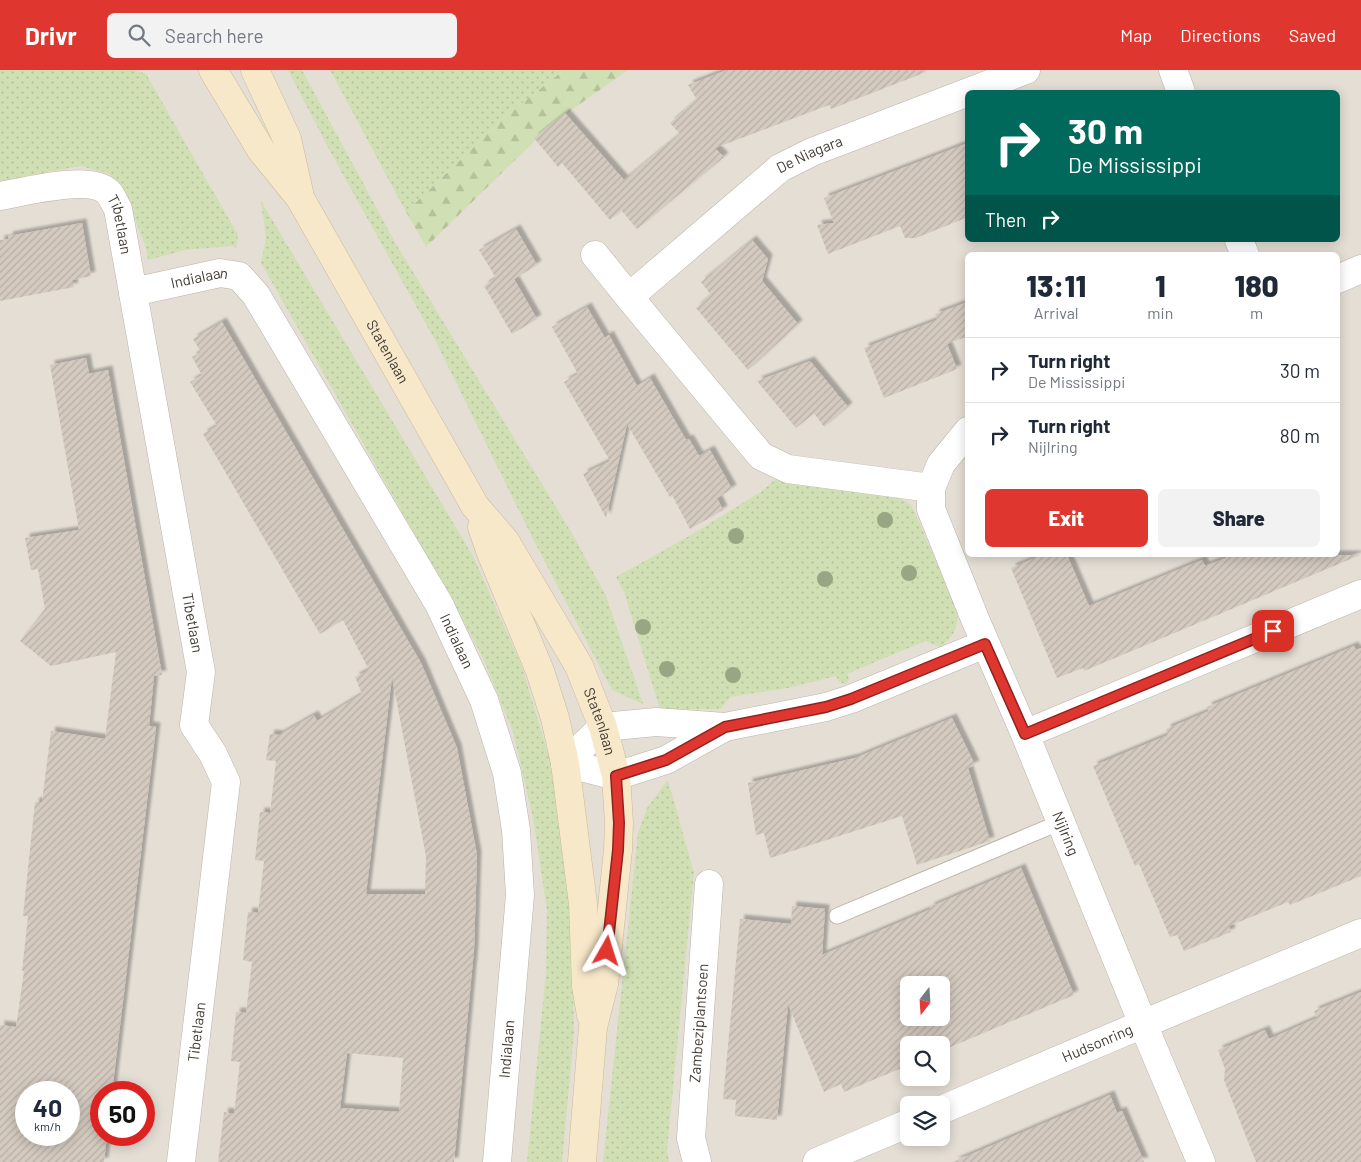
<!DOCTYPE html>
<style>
body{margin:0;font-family:Barlow,sans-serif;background:#f2f2f3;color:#1f2937;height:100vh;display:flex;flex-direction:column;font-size:19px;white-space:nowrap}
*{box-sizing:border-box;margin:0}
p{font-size:16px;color:#747a83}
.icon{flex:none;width:28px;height:28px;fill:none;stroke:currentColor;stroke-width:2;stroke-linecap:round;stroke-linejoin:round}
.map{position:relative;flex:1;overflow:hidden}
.drawer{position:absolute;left:965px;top:182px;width:375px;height:305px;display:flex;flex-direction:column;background:#fff;border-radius:8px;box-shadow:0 2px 12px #0003}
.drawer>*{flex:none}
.top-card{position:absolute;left:965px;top:20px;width:375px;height:152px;border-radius:8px;box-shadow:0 2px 12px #0003;background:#00695c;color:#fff;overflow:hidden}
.needle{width:32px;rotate:197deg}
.controls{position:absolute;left:900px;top:906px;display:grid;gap:10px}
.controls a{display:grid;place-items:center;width:50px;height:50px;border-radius:8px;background:#fff;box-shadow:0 2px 12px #0003;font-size:25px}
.speed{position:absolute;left:15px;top:1011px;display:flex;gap:10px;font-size:25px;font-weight:700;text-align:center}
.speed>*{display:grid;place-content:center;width:65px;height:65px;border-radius:50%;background:#fff;box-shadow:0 2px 12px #0003;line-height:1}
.speed small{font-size:12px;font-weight:400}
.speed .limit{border:8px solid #d22;background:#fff;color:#111}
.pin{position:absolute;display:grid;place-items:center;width:42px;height:42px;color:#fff;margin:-21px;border-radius:10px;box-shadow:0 2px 8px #0006}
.me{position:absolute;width:55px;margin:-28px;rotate:6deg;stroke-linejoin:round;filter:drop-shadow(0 0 4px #0008)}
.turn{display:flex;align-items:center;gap:18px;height:105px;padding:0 20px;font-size:22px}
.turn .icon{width:65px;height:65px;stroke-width:2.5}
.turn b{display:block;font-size:35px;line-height:42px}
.then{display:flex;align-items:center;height:48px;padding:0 20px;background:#0003;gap:10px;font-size:19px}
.eta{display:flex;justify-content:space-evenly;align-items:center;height:85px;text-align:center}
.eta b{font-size:30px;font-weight:800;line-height:35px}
.cta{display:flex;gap:10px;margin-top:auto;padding:10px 20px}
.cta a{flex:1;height:58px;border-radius:8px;background:#df362f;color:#fff;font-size:20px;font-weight:800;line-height:58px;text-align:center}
.cta a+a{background:#f2f2f3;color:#1f2937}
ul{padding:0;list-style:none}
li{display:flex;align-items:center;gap:15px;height:65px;padding:0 20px;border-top:1px solid #e0e1e3}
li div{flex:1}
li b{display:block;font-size:19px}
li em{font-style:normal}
header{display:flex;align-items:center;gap:30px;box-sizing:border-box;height:70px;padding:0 25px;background:#df362f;color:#fff}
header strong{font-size:24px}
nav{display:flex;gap:28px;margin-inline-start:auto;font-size:18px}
.search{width:350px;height:45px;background:#f2f2f3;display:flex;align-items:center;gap:12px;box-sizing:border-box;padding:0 18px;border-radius:8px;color:#747a83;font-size:19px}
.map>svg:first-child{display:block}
.residential{fill:#e4ded5;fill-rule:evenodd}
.grass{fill:url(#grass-dots)}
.forest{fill:url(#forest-firs)}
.building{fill:url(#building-hatch);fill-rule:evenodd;filter:url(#shadow)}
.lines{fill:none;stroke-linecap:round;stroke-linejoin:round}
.service-casing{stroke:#bbb3aa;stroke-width:17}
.minor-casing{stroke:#bbb3aa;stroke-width:29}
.secondary-casing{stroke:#cbb99b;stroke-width:29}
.service{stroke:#fff;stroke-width:15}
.minor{stroke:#fff;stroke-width:28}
.secondary{stroke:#f8e8ca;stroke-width:28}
.tree{fill:#98a783}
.route-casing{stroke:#91231f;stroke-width:12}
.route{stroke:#df362f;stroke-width:9}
.labels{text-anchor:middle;stroke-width:5;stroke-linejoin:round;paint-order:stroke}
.street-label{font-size:15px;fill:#433d36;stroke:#fff}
</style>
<header>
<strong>Drivr</strong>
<div class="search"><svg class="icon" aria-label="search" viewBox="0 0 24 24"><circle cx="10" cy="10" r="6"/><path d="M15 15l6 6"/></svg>Search here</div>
<nav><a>Map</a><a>Directions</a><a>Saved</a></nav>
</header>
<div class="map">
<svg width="1361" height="1092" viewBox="0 0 1361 1092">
<defs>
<pattern id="grass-dots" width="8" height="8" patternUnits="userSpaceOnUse" patternTransform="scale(1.25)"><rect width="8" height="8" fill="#d1e0b4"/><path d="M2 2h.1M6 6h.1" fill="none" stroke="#b5c19b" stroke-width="1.8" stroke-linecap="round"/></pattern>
<pattern id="forest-firs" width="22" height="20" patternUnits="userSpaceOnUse" patternTransform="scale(1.25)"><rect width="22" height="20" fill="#d1e0b4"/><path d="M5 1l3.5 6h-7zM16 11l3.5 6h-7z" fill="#b5c19b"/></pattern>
<pattern id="building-hatch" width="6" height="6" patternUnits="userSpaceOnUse" patternTransform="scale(1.25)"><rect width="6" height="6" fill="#d4cac0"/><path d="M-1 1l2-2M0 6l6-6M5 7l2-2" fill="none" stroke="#b7aea6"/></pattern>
<filter id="shadow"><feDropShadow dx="4.5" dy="-4.5" stdDeviation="1" flood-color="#0004"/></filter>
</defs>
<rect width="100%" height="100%" fill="#f1ede7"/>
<!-- residential -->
<path class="residential" d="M0 0H1361V1092H0ZM968 22H1338V170H968ZM968 185H1338V485H968ZM909 915H941V948H909ZM909 975H941V1008H909ZM26 1022H69V1065H26ZM101 1022H144V1065H101ZM909 1035H941V1068H909Z"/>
<!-- grass -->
<g class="grass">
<path d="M0 0H135L146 4 238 165 236 179 232 176 185 180 148 190 146 178 124 122 109 104 81 96 0 111Z"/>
<path d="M288 0H302L396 174 573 465 606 526 643 634 612 620 532 467 436 272 331 83Z"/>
<path d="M330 0H564L504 48 406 142Z"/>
<path d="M261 131 473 486 522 597 557 713 572 823 574 962 562 1092H527L546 902 547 840 533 748 513 662 484 590 457 539 261 193 266 168Z"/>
<path d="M777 408 898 427 910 434 915 443 957 540C959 557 954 567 940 577L925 571 847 604 849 609 846 614 839 612 836 606 788 618 730 627 721 639H662L659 636 624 522 616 507 691 465 762 421Z"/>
<path d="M668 710 694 803 667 1080 669 1092H603L638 763 648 736Z"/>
</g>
<!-- forest -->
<path class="forest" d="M564 0H628L553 53 426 177 406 142 504 48Z"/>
<!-- building -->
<g class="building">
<path d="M727 0H925L926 2 831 39 829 35 715 78 724 87 637 159 621 140 610 150 562 93 558 97 534 68 565 43 624 110 680 64 670 53 697 30 688 15Z"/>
<path d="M968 73V147L916 168H905L900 156 828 184 817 155 834 153 824 128Z"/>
<path d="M82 153 91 206 72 210 74 217 0 231V170L9 169 8 166Z"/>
<path d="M516 159 537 195 514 209 537 249 512 264 484 216 496 208 479 180Z"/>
<path d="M752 170 768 189 762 211 798 254 748 300 696 238 711 225 701 212Z"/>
<path d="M968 232V266L947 274 957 299 884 328 864 278 937 250 935 244Z"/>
<path d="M587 237 605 268 609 265 637 316 650 308 686 370 689 369 699 386 710 380 732 419 717 428 723 440 690 459 672 425 670 427 627 354 606 448 583 404 610 391 564 312 578 304 552 257Z"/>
<path d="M222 252 421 593 457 678 477 785 474 879 454 1092H218L224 1042 234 1044 240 992 231 991 236 942 246 943 252 892 243 890 248 842 258 843 264 791 255 790 260 742 270 743 276 691 266 690 270 664 279 665 314 645 317 651 362 624 355 607 369 600 343 550 320 564 203 364 217 356 190 312 202 305 192 287 201 282 193 269ZM392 607 426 786 425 824H366ZM347 983 403 988 399 1042 340 1038Z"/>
<path d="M86 288 89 304 108 300 162 605 154 606 149 656 156 657 112 1022H101V1065H107L104 1092H0V955L16 957 24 901H22L28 846H23L35 732H42L51 661 105 669 116 582 51 596 20 571 45 539 38 499 31 500 25 468 79 460 50 295ZM26 1022H69V1065H26Z"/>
<path d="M810 291 848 337 824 357 814 343 796 358 757 311Z"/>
<path d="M1042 485H1067L1089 536 1202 490 1205 496 1233 485H1360L1084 601 1083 598 1057 608 1011 498Z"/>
<path d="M1354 576 1356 580 1361 578V806L1290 835 1288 832 1229 856 1231 862 1184 881 1177 865 1170 867 1139 794 1135 796 1093 696 1168 665 1166 659 1209 641 1207 637Z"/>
<path d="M952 648 975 695 968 698 990 771 917 795 902 746 770 788 764 763 756 765 748 713 855 688Z"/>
<path d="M1021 798 1074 925 941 981V975H909V995L844 1022 841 1014 824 1022 788 934 777 1050 735 1046 736 1030 723 1029 740 849 791 854 792 836 825 839 822 885 931 839 930 837ZM909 915H941V948H909Z"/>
<path d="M1361 922V1092H1256L1224 1010 1225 999 1218 980 1265 960 1269 969 1317 948 1314 941Z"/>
<path d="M1110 1025 1117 1043 1122 1041 1144 1092H953Z"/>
</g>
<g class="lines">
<!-- service casing -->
<g class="service-casing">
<path id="service" d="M837 846 1061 752"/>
</g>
<!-- minor casing -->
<g class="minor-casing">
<g id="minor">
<path d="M1173 0 1181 22"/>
<path id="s1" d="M0 126C24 122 90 104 108 122 112 126 115 134 118 139L201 602 194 655 213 684 226 712 181 1092"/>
<path d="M1239 170 1245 185"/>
<path d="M595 185 629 227"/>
<path d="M1338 209 1361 199"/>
<path id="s2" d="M133 222 220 203 239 206 256 225 439 534 484 630 507 703 516 760 520 825 497 1092"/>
<path id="s3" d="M968 361 941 394 931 418V439L975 549 1025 664 1143 954 1361 863"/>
<path id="s4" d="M931 418 788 399 761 386 629 227 780 98 812 82 1026 0"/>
<path d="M1025 664 1361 524"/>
<path d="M565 693 603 657 656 652 725 657 826 637 851 629 985 574"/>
<path d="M565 693 616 706 666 690 725 657"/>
<path id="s5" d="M941 1040 1143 954 1201 1092"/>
<path id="s6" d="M697 1092 691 1068 709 814"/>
<path d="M817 1092 909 1053"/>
</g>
</g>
<!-- secondary casing -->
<g class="secondary-casing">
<g id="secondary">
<path id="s7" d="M213 0 261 80 300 128 475 436 505 471 579 596 603 657 616 706 619 753 618 780 604 914 593 957 582 1092"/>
<path d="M255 0 287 69 299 122"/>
<path d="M482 457 491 483 540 601 555 648 565 693 583 834 586 916 591 945"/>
</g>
</g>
<!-- service -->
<use href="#service" class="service"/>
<!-- minor -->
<use href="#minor" class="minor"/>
<!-- secondary -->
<use href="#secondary" class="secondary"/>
</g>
<!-- trees -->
<g class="tree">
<circle cx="885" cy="450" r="8"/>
<circle cx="736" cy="466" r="8"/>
<circle cx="909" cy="503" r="8"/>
<circle cx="825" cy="509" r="8"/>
<circle cx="643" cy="557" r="8"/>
<circle cx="667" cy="599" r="8"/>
<circle cx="733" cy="605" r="8"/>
</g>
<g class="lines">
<!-- route casing -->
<g class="route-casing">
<path id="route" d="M607 881 618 780 619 753 616 706 666 690 725 657 826 637 851 629 985 574 1025 664 1273 561"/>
</g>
<!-- route -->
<use href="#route" class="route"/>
</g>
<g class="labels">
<!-- street labels -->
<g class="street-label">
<text dy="5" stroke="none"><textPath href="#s4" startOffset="612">De Niagara</textPath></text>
<text dy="5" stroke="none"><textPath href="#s1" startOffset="146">Tibetlaan</textPath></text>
<text dy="5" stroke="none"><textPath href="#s2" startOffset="68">Indialaan</textPath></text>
<text dy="5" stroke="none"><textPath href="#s7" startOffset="332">Statenlaan</textPath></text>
<text dy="5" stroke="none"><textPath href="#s1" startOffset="551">Tibetlaan</textPath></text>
<text dy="5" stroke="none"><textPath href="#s2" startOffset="534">Indialaan</textPath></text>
<text dy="5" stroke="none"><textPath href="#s7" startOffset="760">Statenlaan</textPath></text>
<text dy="5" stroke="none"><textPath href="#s3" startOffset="441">Nijlring</textPath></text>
<text dy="5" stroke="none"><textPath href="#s6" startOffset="140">Zambeziplantsoen</textPath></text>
<text transform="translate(197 962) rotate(-83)" y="5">Tibetlaan</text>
<text dy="5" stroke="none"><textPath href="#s5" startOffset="170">Hudsonring</textPath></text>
<text transform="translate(507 979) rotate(-85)" y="5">Indialaan</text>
</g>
</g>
</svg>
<div class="controls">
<a><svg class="needle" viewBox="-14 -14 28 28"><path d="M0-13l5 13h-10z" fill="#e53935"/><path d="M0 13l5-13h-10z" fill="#747a83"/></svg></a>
<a><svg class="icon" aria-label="search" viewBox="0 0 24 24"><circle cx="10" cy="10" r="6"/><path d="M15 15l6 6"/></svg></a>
<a><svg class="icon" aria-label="layers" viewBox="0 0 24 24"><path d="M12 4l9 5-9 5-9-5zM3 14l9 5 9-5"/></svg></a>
</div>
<div class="speed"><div>40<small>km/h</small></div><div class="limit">50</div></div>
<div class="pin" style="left:1273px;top:561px;background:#d93025"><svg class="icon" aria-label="arrive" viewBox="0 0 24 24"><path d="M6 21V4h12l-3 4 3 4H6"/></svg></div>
<svg class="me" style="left:607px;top:881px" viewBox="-20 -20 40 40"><path d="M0-17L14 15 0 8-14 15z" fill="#df362f" stroke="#fff" stroke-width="4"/></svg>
<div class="top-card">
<div class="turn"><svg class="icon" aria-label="right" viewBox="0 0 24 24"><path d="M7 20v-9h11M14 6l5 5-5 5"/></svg><div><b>30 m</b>De Mississippi</div></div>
<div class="then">Then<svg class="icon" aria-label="right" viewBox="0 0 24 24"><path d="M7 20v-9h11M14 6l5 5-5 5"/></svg></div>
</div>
<section class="drawer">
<div class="eta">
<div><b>13:11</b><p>Arrival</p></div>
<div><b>1</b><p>min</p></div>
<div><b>180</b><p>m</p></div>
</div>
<ul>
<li><svg class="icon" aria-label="right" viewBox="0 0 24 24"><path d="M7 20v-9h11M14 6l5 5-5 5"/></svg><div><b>Turn right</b><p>De Mississippi</p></div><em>30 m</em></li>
<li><svg class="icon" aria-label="right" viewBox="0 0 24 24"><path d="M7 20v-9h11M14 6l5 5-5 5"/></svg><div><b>Turn right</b><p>Nijlring</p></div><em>80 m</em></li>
</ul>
<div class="cta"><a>Exit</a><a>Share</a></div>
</section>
</div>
